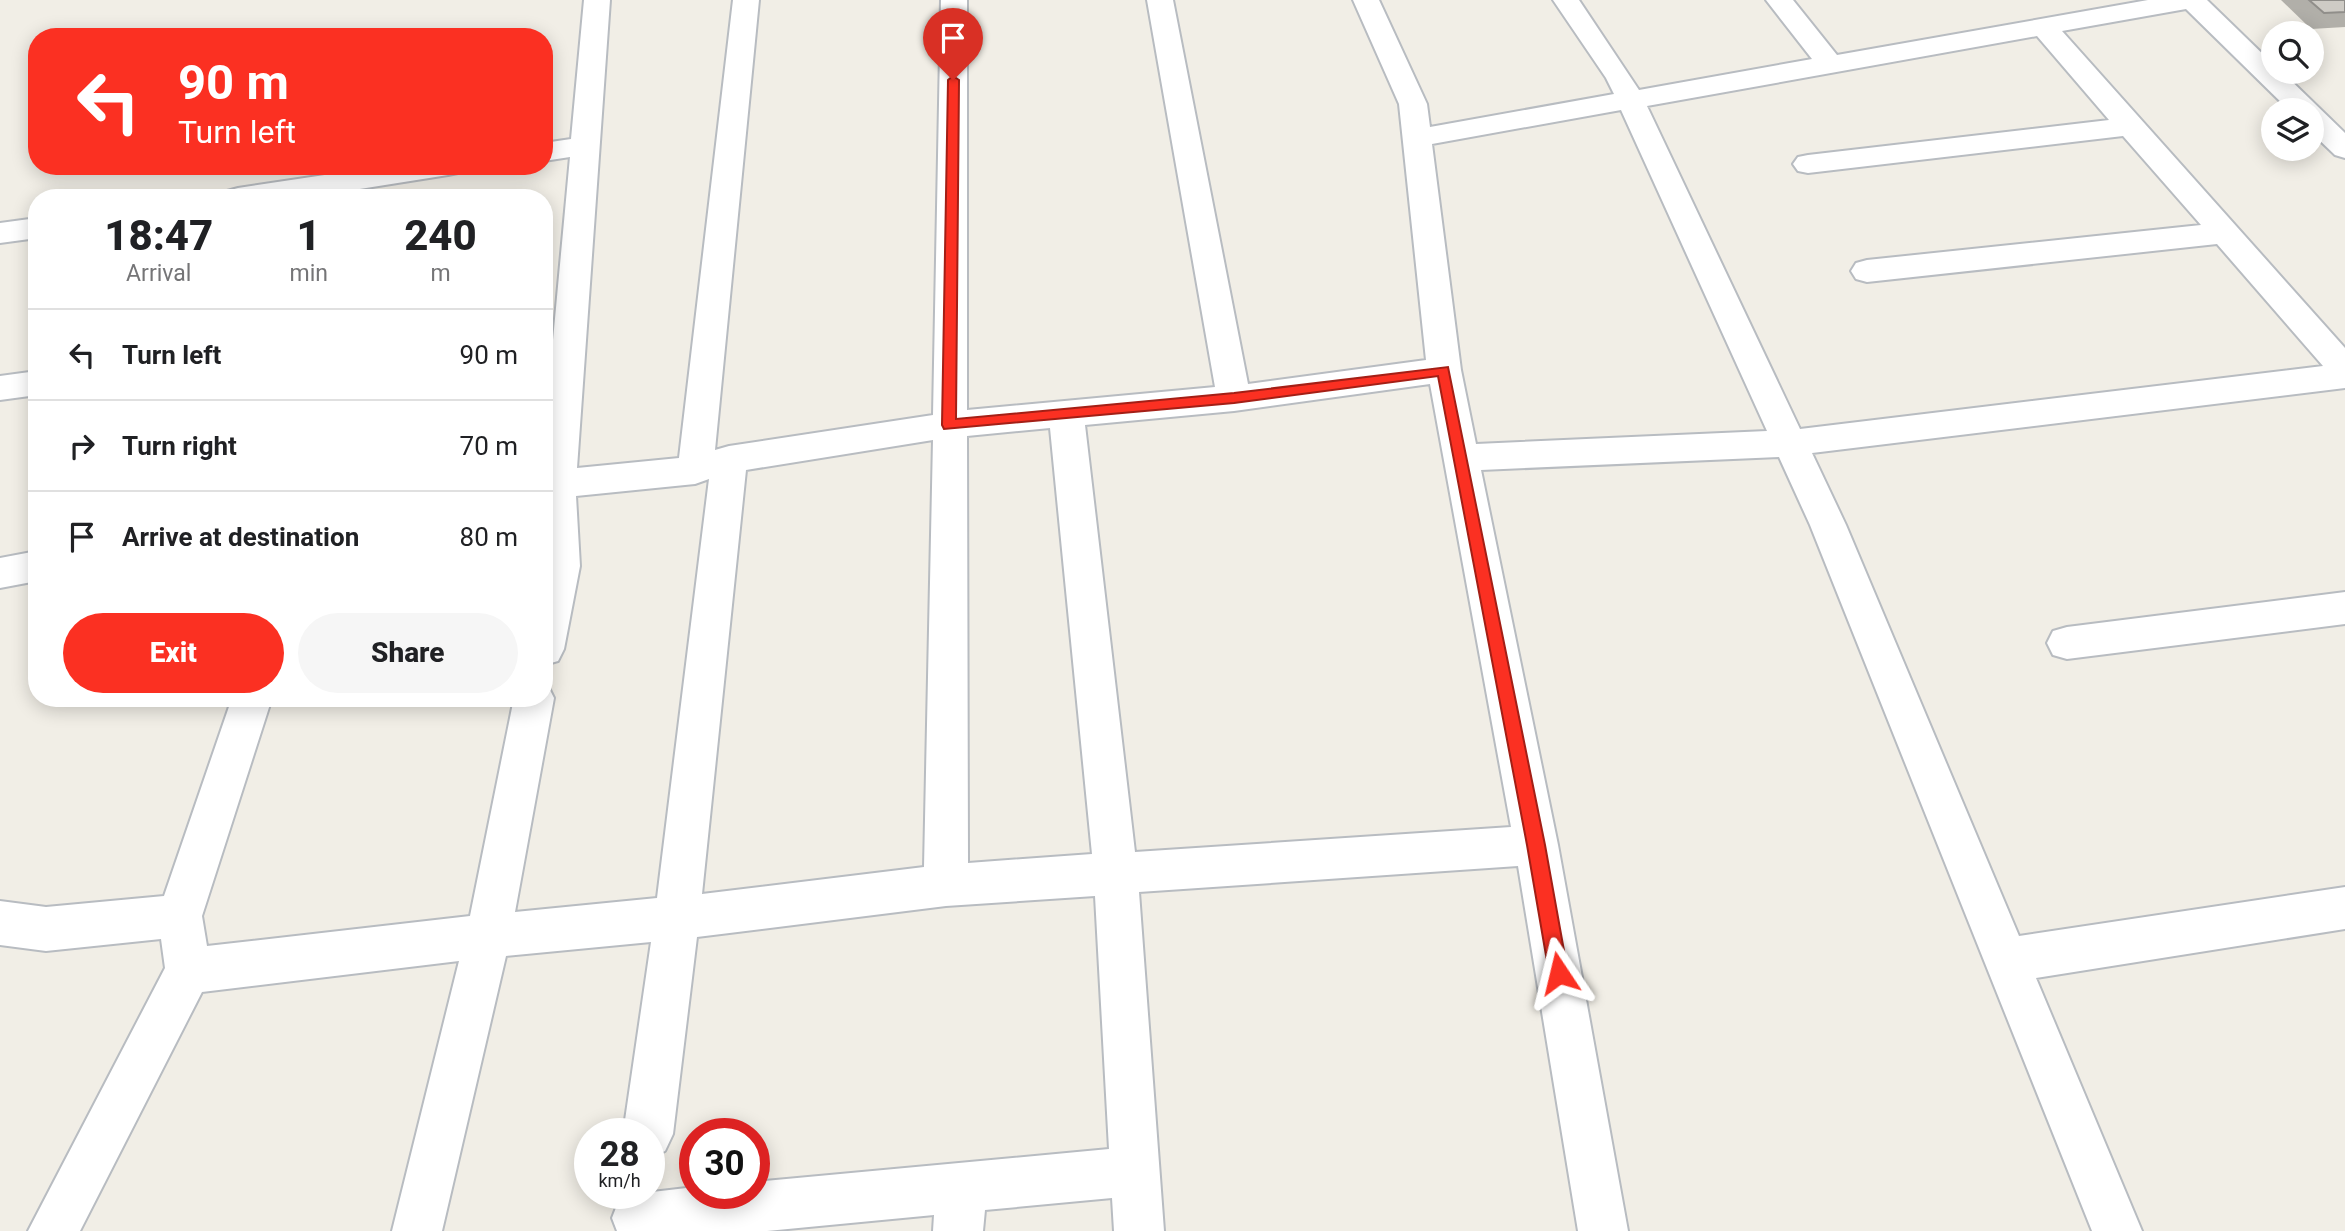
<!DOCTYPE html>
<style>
body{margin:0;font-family:Roboto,sans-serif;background:#f6f6f6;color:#202124;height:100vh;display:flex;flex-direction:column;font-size:26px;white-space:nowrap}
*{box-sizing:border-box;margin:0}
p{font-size:23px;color:#757577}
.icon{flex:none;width:38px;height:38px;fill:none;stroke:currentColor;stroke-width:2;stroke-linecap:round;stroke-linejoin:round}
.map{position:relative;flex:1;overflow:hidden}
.sheet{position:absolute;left:28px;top:189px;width:525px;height:518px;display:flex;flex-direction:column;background:#fff;border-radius:28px;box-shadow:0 4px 18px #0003}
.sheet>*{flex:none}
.top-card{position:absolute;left:28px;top:28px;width:525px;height:147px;border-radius:28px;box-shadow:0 4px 18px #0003;background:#fb3022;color:#fff;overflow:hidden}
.fabs{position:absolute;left:2261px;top:21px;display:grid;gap:14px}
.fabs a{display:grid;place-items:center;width:63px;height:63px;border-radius:50%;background:#fff;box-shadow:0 4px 18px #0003;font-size:35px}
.speed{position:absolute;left:574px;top:1118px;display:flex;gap:14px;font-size:35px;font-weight:700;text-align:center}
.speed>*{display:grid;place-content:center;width:91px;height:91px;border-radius:50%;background:#fff;box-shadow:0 4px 18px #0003;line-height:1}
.speed small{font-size:18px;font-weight:400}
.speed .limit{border:10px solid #d22;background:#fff;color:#111}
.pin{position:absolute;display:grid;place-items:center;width:60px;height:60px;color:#fff;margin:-72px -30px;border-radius:50% 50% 50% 0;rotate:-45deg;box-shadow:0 0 7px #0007}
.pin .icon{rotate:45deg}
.me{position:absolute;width:77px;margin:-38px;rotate:350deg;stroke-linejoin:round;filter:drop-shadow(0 0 5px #0008)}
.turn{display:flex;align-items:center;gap:24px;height:147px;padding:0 35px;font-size:32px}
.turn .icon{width:91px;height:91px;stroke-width:2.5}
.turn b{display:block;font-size:49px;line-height:60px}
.eta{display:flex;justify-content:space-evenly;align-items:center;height:119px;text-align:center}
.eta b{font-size:42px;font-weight:800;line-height:49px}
.button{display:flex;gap:14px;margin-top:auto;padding:14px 35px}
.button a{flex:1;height:80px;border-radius:42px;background:#fb3022;color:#fff;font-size:28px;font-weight:800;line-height:80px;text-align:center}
.button a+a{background:#f6f6f6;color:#202124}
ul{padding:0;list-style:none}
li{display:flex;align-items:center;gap:21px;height:91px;padding:0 35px;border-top:2px solid #e0e0e0}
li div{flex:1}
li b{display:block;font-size:26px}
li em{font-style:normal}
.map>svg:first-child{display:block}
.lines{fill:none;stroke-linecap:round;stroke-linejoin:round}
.minor-casing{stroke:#b8bcc1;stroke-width:4}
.minor{fill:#fff;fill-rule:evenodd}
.wall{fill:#b1afa9}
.building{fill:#cecbc5;stroke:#908e8a;stroke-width:2}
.route{fill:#fb3022;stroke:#a31f16;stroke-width:2}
</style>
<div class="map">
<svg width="2345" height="1231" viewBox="0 0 2345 1231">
<rect width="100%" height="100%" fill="#f1eee6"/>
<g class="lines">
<!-- minor casing -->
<g class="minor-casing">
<g id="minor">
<path d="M584 0H610L577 468 679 458 733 0H759L715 450 729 446 933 415 941 0H967V410L1215 387 1147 0H1173L1248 384 1426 360 1399 104 1353 0H1379L1427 104 1430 127 1614 94 1606 78 1553 0H1579L1639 90 1812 59 1766 0H1793L1837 55 2148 0H2207L2273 64V72H2282L2345 133V158L2335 155 2312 133V110H2289L2186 9 2062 31 2345 348V388L1812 453 1846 525 2019 936 2345 887V929L2036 978 2142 1231H2092L1810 525 1779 457 1481 470 1558 845 1628 1231H1578L1518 866 1139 892 1164 1231H1114L1112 1198 985 1210 983 1231H933L934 1215 767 1231H617L612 1218 619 1200 635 1194 695 1187V1194H754V1182L1109 1149 1095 896 946 906 697 937 673 1134 665 1151 649 1158V1134H623L651 942 506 956 442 1231H392L459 961 202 992 80 1231H28L165 968 161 939 46 951 0 945V901L46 907 164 896 232 698H272L202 916 207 946 470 916 514 698H544V684L548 686 554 698 515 912 657 898 709 479 695 484 576 496 580 566 564 649 558 661 544 665V437L570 157 544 161V143L571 139ZM2037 36 2109 120 1808 155 1798 157 1793 164 1798 171 1808 173 2123 136 2201 225 1867 260 1856 263 1851 271 1856 279 1867 282 2217 244 2323 366 1800 429 1647 106ZM1621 110 1767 431 1476 444 1461 370 1432 144ZM1430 384 1511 827 1135 852 1085 425 1234 411ZM1050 428 1092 854 968 863 967 436ZM933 440 924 867 702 894 746 470Z"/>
<path d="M385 166H463L458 173 448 175 303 198H223L227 191 238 188Z"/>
<path d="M37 218V238L0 243V223Z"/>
<path d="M37 371V395L0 400V376Z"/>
<path d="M37 551V581L0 588V558Z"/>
<path d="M2345 592V624L2067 659 2053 655 2047 643 2053 631 2067 627Z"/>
</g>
</g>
<!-- minor -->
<use href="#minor" class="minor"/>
</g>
<!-- wall -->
<path class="wall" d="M2281 0H2345V27L2311 29Z"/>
<!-- building -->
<path class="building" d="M2309 0H2345V12L2324 13Z"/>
<!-- route -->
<path class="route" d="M953 76 959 80 956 419 1234 393 1448 367 1545 845 1568 973 1565 980 1559 983 1552 980 1549 973 1527 845 1438 376 1234 403 944 429 942 425 948 80Z"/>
</svg>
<div class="fabs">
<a><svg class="icon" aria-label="search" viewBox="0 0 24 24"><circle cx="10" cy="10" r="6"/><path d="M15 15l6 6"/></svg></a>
<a><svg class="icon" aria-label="layers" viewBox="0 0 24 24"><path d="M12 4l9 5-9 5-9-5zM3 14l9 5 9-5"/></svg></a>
</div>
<div class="speed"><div>28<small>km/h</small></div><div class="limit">30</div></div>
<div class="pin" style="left:953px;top:80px;background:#d93025"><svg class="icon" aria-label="arrive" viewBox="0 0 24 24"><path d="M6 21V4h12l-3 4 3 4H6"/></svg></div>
<svg class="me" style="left:1559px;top:973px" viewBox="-20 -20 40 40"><path d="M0-17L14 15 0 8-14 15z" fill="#fb3022" stroke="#fff" stroke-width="4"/></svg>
<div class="top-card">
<div class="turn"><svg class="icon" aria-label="left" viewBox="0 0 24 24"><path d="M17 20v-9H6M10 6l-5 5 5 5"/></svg><div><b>90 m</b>Turn left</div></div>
</div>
<section class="sheet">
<div class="eta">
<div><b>18:47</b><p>Arrival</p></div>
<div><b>1</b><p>min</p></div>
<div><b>240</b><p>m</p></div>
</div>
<ul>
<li><svg class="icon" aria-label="left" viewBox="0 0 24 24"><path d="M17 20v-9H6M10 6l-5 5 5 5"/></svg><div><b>Turn left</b></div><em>90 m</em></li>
<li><svg class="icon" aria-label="right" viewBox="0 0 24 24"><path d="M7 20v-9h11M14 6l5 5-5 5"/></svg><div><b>Turn right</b></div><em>70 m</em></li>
<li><svg class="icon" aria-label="arrive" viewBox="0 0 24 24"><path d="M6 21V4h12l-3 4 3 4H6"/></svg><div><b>Arrive at destination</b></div><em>80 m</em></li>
</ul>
<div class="button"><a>Exit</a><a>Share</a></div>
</section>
</div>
